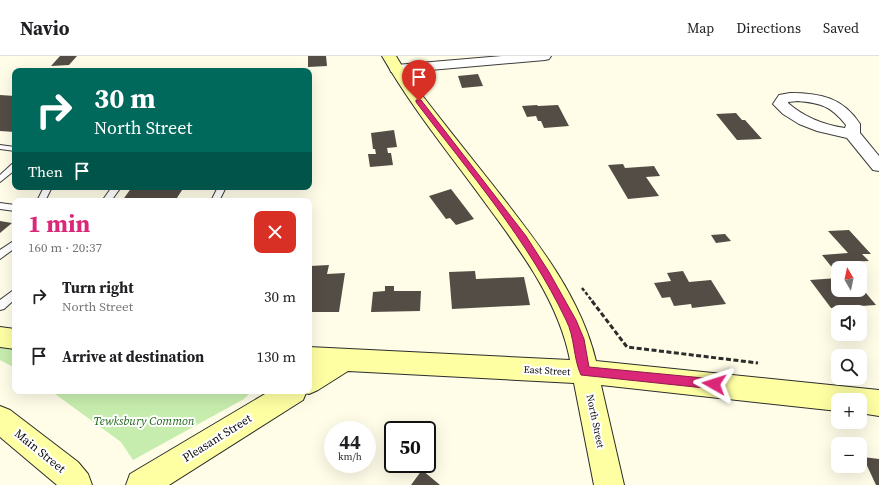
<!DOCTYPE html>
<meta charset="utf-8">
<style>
body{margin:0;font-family:"Source Serif 4",serif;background:#f6f6f6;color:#202124;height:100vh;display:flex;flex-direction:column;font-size:15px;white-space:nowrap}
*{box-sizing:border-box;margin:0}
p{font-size:13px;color:#757577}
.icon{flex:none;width:22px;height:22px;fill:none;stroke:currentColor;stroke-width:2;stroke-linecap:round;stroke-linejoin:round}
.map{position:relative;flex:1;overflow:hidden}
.panel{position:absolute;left:12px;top:142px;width:300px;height:196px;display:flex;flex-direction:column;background:#fff;border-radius:8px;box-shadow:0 4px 16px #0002}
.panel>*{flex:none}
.top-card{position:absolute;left:12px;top:12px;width:300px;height:122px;border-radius:8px;box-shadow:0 4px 16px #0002;background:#00695c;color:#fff;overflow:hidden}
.needle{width:26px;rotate:351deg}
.tools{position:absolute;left:831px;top:205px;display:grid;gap:8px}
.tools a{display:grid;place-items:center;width:36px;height:36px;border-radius:8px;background:#fff;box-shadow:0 4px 16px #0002;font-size:20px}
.speed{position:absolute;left:324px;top:365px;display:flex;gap:8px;font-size:20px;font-weight:700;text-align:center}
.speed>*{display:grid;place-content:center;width:52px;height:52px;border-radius:50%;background:#fff;box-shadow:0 4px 16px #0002;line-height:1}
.speed small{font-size:10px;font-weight:400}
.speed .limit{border:2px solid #111;border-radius:6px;background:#fff;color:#111}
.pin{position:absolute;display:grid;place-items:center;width:34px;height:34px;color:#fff;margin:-41px -17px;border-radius:50% 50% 50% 0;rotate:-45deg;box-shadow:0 0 4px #0007}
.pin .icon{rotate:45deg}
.me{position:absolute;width:44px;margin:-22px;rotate:276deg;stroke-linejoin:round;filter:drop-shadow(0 0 3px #0008)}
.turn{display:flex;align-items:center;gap:14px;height:84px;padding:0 16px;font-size:18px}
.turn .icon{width:52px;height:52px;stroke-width:2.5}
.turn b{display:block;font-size:28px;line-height:34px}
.then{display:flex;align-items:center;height:38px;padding:0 16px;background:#0003;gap:8px;font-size:15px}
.round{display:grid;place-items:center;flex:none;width:42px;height:42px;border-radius:8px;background:#f6f6f6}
.head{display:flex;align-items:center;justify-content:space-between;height:68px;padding:0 16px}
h1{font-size:24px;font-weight:700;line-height:30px;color:#db2777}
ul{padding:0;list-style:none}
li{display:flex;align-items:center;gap:12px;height:60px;padding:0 16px}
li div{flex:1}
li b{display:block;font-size:15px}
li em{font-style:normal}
header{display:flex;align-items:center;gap:24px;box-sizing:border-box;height:56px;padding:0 20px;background:#fff;border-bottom:1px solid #e0e0e0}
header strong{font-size:19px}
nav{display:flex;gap:22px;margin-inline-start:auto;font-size:14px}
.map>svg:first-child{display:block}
.green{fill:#c7edae}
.building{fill:#544d46}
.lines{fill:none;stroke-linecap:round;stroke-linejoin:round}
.service-casing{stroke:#3d3d3d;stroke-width:2}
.minor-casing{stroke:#3d3d3d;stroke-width:2}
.secondary-casing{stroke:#2c2c2c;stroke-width:2}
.path-far1{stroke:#2c2c2c;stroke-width:2.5;stroke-dasharray:3.5 2;stroke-linecap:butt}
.path{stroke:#2c2c2c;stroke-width:3;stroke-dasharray:5 2.5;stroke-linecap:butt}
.service{fill:#fff;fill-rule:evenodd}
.minor{fill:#fff;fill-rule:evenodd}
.secondary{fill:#feffa3;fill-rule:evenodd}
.route{fill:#db2777;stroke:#8e194d}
.labels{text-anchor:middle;stroke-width:4;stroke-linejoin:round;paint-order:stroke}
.street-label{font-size:10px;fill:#0a0a0a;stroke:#fff}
.near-park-label{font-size:12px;font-style:italic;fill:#1d6716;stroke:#fff}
.near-street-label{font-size:12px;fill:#0a0a0a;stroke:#fff}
</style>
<header>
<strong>Navio</strong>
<nav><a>Map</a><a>Directions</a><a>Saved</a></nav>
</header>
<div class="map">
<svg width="879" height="429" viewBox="0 0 879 429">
<rect width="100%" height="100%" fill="#fffde8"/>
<!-- green -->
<g class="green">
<path d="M0 287 15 288V312L0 304Z"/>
<path d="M51 335H252L244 343 133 404 121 386Z"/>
</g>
<!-- building -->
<g class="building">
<path d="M60 0H77L69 9 51 10Z"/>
<path d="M308 0H326L327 10 308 11Z"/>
<path d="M478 18 483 30 462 32 458 20Z"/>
<path d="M0 39 15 40V76L0 75Z"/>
<path d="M537 49 538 50 558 49 569 70 544 72 541 65H538L536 60 527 61 522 50Z"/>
<path d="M736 57 742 64H745L762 83 737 84 716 58Z"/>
<path d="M394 74 397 91 387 92 388 97H391L393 109 370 111 368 98H376L375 93H373L371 77Z"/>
<path d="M623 108 625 112 654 110 660 120 646 121 659 140 628 143 608 109Z"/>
<path d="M132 131H184L175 145H122Z"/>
<path d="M451 133 474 163 456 169 450 162 446 163 429 140Z"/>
<path d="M0 165 12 167 0 177Z"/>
<path d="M849 174 871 198H862L869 205 845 206 850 212H838V219L822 199 848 197 828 175Z"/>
<path d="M725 178 731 185 716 187 711 179Z"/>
<path d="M329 209 327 218 345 217 339 256H309L310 210Z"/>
<path d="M475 215 476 223 524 221 530 249 452 253 449 216Z"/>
<path d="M683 215 689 226 711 224 726 248 692 252 691 248 674 250 670 241 662 242 654 227 671 225 667 217Z"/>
<path d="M838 222V234H860V230L876 249 831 252 810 224Z"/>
<path d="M385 230H394V235H421L420 255 371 256 373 236 385 235Z"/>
<path d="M863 401 879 403V429H876Z"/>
<path d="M422 414 440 429H411Z"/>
</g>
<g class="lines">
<!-- service casing -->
<g class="service-casing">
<g id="service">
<path d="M0 89 15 91V95L0 93Z"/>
<path d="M12 108H15V114L0 126V119Z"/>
<path d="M44 131H52L45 145H37Z"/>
<path d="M112 131H121L111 145H102Z"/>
<path d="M218 131H226L219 145H211Z"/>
<path d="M0 147 15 149V155L0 153Z"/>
<path d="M15 184V192L0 203V194Z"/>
<path d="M15 233V243L4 253 0 254V244Z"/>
</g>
</g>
<!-- minor casing -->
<g class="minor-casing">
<g id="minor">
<path d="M502 0H551L549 3 545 4 396 17 391 16 390 13 391 10 396 9Z"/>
<path d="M790 37C821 37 843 42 860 68V77L879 100V115L873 114 847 82 817 75 799 68 783 58 773 48 779 39ZM798 45C821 47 831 50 846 69L845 72C824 69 804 61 788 47V46Z"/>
</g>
</g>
<!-- secondary casing -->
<g class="secondary-casing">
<g id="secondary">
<path d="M382 0H396L411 25C438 60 465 94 492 128 534 182 580 238 596 305L879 334V360L860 357V344H838V355L601 329 624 429H594L574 327 348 315 318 334 309 338 306 337 303 344 169 429H126L130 418 270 335H309V291L570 304C559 247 523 198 489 152 453 102 413 54 382 0Z"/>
<path d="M0 271 15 273V293L0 291Z"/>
<path d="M0 350 10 354 78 406 88 418 92 429H57L0 381Z"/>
</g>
</g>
<!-- path-far1 -->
<path class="path-far1" d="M582 232 593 246"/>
<!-- path -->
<path class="path" d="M592 245 627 291 758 307"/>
<!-- service -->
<use href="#service" class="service"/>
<!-- minor -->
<use href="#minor" class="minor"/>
<!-- secondary -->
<use href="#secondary" class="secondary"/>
</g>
<!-- route -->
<path class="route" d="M416 44H421L526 180 549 216 576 264 584 283 589 311 714 323 718 325 720 328 718 332 714 333 581 319C573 302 575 281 566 264 528 184 469 116 416 46Z"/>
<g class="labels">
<!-- street labels -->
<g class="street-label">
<text transform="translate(547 314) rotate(3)" y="4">East Street</text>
<text transform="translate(596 365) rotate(78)" y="4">North Street</text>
</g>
<!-- near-park labels -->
<g class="near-park-label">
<text x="144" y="369">Tewksbury Common</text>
</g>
<!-- near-street labels -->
<g class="near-street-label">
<text transform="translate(217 382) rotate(-32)" y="4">Pleasant Street</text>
<text transform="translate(40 395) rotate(39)" y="4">Main Street</text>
</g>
</g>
</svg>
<div class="tools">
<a><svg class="needle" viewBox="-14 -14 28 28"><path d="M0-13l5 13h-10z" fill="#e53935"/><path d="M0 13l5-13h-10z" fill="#757577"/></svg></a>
<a><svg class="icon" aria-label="sound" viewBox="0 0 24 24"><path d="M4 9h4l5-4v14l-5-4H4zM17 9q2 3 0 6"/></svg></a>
<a><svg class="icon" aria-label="search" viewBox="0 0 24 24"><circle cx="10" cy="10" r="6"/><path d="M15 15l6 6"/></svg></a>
<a>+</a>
<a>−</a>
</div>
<div class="speed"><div>44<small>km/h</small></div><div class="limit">50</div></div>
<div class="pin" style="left:419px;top:45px;background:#d93025"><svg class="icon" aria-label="arrive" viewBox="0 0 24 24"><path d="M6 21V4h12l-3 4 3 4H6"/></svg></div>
<svg class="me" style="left:714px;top:328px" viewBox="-20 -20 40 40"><path d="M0-17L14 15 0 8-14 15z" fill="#db2777" stroke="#fff" stroke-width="4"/></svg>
<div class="top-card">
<div class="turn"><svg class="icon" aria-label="right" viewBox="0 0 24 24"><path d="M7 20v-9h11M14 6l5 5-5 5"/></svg><div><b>30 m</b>North Street</div></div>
<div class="then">Then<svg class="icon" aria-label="arrive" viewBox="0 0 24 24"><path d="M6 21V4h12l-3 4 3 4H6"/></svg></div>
</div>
<section class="panel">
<div class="head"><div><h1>1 min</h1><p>160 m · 20:37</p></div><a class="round" style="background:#d93025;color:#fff"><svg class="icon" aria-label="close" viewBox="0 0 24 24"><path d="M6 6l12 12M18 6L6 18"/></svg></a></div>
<ul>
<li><svg class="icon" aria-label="right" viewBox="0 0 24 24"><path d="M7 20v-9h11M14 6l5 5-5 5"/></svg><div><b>Turn right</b><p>North Street</p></div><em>30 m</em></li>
<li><svg class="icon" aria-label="arrive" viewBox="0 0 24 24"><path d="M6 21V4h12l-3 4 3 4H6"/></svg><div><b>Arrive at destination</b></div><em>130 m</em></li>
</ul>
</section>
</div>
